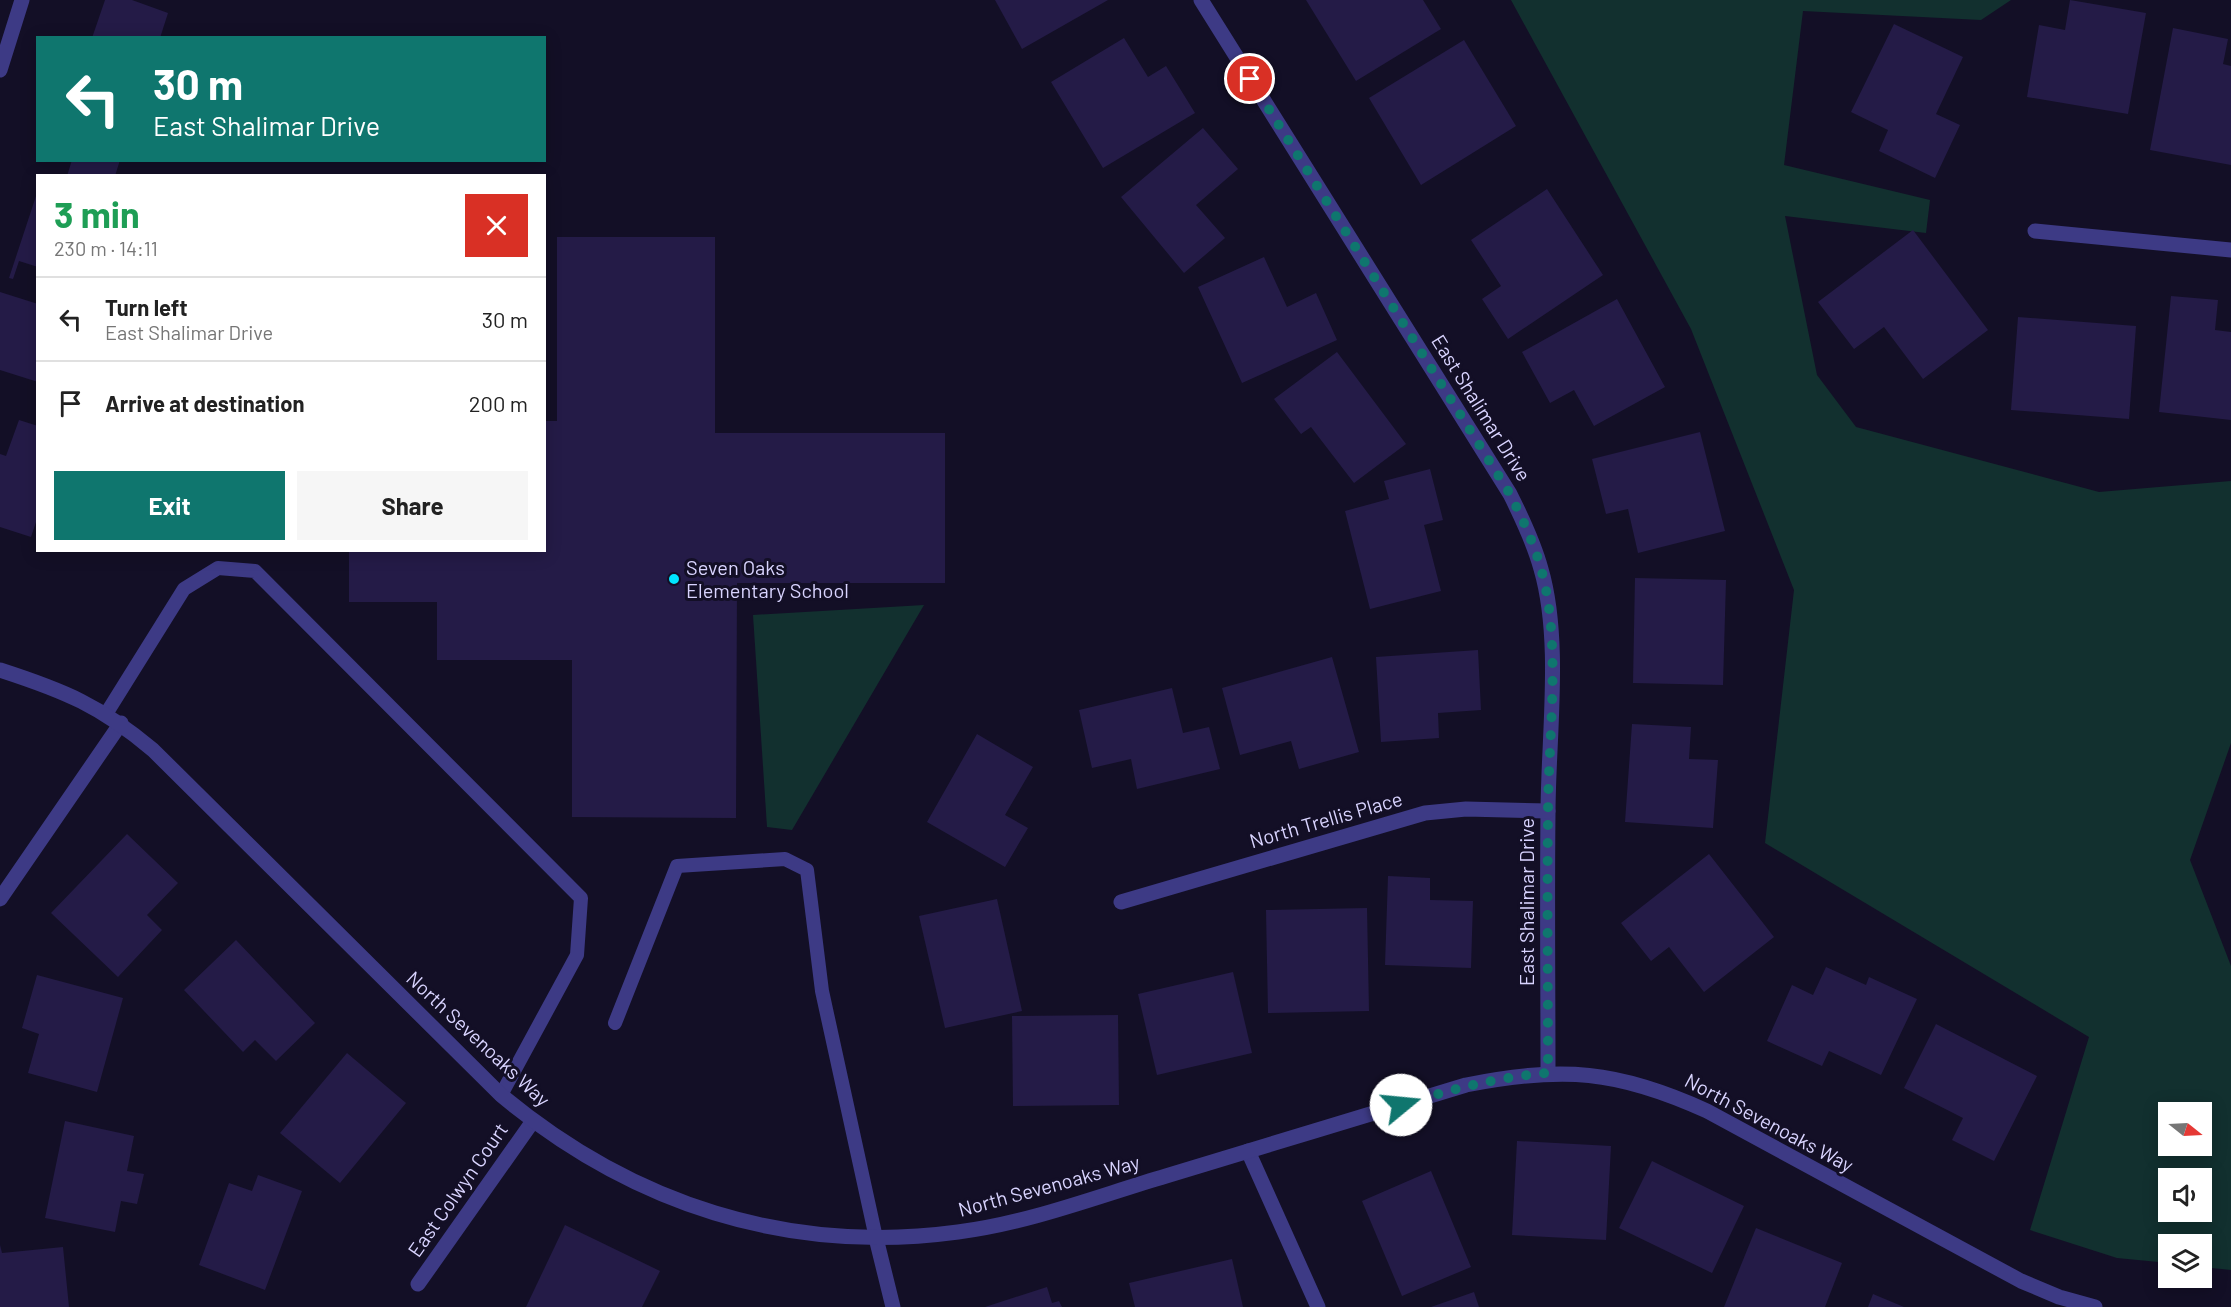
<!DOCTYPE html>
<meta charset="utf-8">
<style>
body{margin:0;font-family:Barlow,sans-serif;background:#f6f6f6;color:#222;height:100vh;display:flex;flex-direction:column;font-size:22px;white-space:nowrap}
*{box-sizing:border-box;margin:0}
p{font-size:20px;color:#767676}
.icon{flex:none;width:33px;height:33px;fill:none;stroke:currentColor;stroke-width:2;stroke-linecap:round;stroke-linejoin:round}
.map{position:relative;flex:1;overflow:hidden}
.details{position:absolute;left:36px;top:174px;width:510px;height:378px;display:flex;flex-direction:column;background:#fff;border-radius:0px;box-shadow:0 3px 15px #0003}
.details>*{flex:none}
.banner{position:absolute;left:36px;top:36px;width:510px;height:126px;border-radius:0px;box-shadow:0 3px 15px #0003;background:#0f766e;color:#fff;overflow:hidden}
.needle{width:39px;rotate:108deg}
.tools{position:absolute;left:2158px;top:1102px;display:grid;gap:12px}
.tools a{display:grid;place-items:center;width:54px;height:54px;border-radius:0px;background:#fff;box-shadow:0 3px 15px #0003;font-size:30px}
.pin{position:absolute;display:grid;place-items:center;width:51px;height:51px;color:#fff;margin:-26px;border:3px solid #fff;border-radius:50%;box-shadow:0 2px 6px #0007}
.me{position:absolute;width:66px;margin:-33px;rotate:73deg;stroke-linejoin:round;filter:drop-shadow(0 0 4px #0008)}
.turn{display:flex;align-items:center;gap:21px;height:126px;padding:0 18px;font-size:27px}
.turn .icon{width:78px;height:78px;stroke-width:2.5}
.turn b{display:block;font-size:42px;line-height:51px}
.round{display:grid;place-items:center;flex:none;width:63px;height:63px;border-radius:0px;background:#f6f6f6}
.headline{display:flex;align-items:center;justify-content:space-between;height:102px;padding:0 18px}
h1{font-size:36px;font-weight:700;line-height:45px;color:#1e9e55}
.action{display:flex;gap:12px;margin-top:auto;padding:12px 18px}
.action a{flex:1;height:69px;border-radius:0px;background:#0f766e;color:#fff;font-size:24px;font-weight:700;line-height:69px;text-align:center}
.action a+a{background:#f6f6f6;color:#222}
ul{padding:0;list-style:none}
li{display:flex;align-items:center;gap:18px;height:84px;padding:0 18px;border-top:2px solid #e0e0e0}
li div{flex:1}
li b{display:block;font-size:22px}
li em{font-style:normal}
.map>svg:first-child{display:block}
.green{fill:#12302f;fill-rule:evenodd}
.building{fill:#241b47}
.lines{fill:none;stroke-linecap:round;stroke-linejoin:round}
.service{stroke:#3d3a85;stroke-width:14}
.minor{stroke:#3d3a85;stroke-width:15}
.tertiary{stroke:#3d3a85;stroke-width:15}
.route{stroke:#0f766e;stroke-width:10;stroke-dasharray:0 18}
.poi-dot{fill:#00e5ff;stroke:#130f26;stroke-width:2}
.labels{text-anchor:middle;stroke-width:6;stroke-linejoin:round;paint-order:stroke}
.street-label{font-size:20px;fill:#d9d4ff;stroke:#130f26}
.poi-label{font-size:20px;fill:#d9d4ff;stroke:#130f26;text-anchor:start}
</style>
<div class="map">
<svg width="2231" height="1307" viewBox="0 0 2231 1307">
<rect width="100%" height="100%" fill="#130f26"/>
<!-- green -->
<g class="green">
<path d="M1511 0H2011L1981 20 1803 11 1784 165 1930 200 1926 233 1785 216 1817 375 1856 427 2099 492 2231 481V743L2190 860 2231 966V1270L2202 1267V1245H2169V1263L2117 1258 2030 1230 2089 1037 1765 843 1794 590 1691 329ZM2169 1113H2202V1146H2169ZM2169 1179H2202V1212H2169Z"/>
<path d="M924 605 792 830 767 827 753 615Z"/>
</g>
<!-- building -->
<g class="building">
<path d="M105 0H132L168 13 160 38H92Z"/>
<path d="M995 0H1108L1022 49Z"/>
<path d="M1306 0H1423L1441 29 1356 81Z"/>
<path d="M2070 0 2146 13 2128 114 2027 97 2039 25 2065 30Z"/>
<path d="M1894 24 1963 57 1936 114 1960 125 1935 178 1879 151 1888 130 1851 112Z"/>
<path d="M2173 28 2228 39 2223 64 2231 66V165L2150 150Z"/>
<path d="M1124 38 1148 77 1166 66 1195 113 1103 168 1051 82Z"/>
<path d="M1464 40 1516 126 1421 185 1369 98Z"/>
<path d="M1203 128 1238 169 1196 205 1225 238 1184 273 1121 197Z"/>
<path d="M72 160H120L115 176H67Z"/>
<path d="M1547 189 1603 275 1508 339 1482 299 1501 286 1471 240Z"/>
<path d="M38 190V267L19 261 13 279 9 278Z"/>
<path d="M1913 230 1988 330 1923 379 1884 327 1854 349 1818 302Z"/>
<path d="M557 237H715V433H945V583H737L736 818 572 817V660H437V602H349V550H544V421H557Z"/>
<path d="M1264 257 1287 307 1316 293 1337 340 1242 383 1198 287Z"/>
<path d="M0 292 38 304V382L0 370Z"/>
<path d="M2171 296 2218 300 2215 330 2231 332V420L2159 412Z"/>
<path d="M1617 299 1665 387 1594 426 1574 390 1550 403 1522 352Z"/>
<path d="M2018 317 2136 326 2129 419 2011 410Z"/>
<path d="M1337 352 1406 444 1354 483 1311 427 1301 434 1274 399Z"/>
<path d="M19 420 38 426V516L31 537 0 527V454L6 456Z"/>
<path d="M1700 432 1725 531 1638 553 1628 509 1606 514 1592 459Z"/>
<path d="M1430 469 1443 520 1424 525 1441 591 1370 609 1345 511 1389 499 1384 481Z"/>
<path d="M1635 578 1726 580 1723 685 1633 683Z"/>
<path d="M1478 650 1481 710 1438 713 1439 738 1381 742 1376 657Z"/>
<path d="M1332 657 1359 752 1299 769 1291 741 1240 755 1222 688Z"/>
<path d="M1172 688 1183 733 1209 727 1220 769 1137 789 1131 759 1092 768 1079 710Z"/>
<path d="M1632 724 1691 727 1689 759 1718 760 1713 828 1625 822Z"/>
<path d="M977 734 1033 767 1005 815 1028 828 1005 867 927 822Z"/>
<path d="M127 834 178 883 147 915 162 930 118 977 51 913Z"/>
<path d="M1709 854 1774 937 1704 992 1669 947 1651 961 1621 923Z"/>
<path d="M1388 876 1430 878V900L1473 901 1471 968 1385 965Z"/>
<path d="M997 899 1022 1011 945 1028 919 916Z"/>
<path d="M1367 908 1369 1011 1268 1013 1266 910Z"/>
<path d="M236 940 315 1023 276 1061 255 1040 243 1052 184 990Z"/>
<path d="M1826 967 1866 985 1869 977 1917 999 1881 1075 1829 1051 1822 1066 1767 1041 1792 985 1813 995Z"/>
<path d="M1233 972 1252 1053 1157 1075 1138 994Z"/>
<path d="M37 975 123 998 97 1092 28 1073 39 1034 22 1028Z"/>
<path d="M1118 1015 1119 1105 1013 1106 1012 1016Z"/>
<path d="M1936 1024 2037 1076 1994 1161 1952 1140 1963 1118 1904 1088Z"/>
<path d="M347 1053 406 1103 340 1183 280 1133Z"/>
<path d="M65 1121 134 1136 127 1171 144 1174 137 1204 121 1201 115 1232 45 1218Z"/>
<path d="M1517 1141 1611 1146 1606 1240 1512 1235Z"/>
<path d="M1652 1161 1744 1206 1712 1273 1619 1228Z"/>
<path d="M1431 1171 1471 1267 1402 1296 1362 1201Z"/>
<path d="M258 1175 302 1191 265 1290 199 1265 229 1183 252 1191Z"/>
<path d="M565 1225 660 1271 642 1307H526Z"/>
<path d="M1756 1228 1842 1263 1825 1307H1724Z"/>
<path d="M0 1245 2 1253 63 1247 69 1307H0Z"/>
<path d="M1232 1259 1243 1307H1135L1129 1283Z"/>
<path d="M1047 1287 1052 1303 1059 1301 1062 1307H985Z"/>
<path d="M1474 1292 1479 1307H1431Z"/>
<path d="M1873 1294 1904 1307H1868Z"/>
</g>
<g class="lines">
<!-- service -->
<g class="service">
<path d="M106 714 184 589 218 568 255 571 581 898 577 955 501 1095"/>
<path d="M615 1023 677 866 785 859 807 870 822 991 876 1238"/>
</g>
<!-- minor -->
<g class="minor">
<path d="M1201 0 1510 494C1522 518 1534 543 1541 569 1562 641 1548 738 1548 814 1547 900 1548 986 1548 1073"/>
<path d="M0 70 22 0"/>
<path d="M2035 231 2231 250"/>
<path d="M0 899 121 723"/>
<path d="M1121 902 1425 813 1466 809 1548 811"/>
<path d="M1248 1151 1318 1307"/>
<path d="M876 1238 893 1307"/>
<path d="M418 1284 533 1121"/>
</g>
<!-- tertiary -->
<path class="tertiary" d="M0 670C65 691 101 706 153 750L501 1095C632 1204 788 1255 958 1232 1029 1223 1098 1196 1166 1176 1266 1146 1366 1115 1466 1085 1563 1066 1617 1070 1707 1111L2021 1281 2059 1297 2095 1307"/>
</g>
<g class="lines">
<!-- route -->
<path class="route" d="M1250 79 1510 494C1522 518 1534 543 1541 569 1562 641 1548 739 1548 814 1547 900 1548 986 1548 1073 1497 1077 1450 1090 1401 1105"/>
</g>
<!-- markers -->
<circle class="poi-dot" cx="674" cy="579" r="6"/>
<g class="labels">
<!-- street labels -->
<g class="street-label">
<text transform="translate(1481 408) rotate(58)" y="7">East Shalimar Drive</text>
<text transform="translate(1326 820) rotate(-16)" y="7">North Trellis Place</text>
<text transform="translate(1527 902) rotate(-90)" y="7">East Shalimar Drive</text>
<text transform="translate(478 1039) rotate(43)" y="7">North Sevenoaks Way</text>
<text transform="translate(1769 1123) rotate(28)" y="7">North Sevenoaks Way</text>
<text transform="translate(1049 1186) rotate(-15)" y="7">North Sevenoaks Way</text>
<text transform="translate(458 1190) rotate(-55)" y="7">East Colwyn Court</text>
</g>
<!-- poi labels -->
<g class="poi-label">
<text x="686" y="575">Seven Oaks<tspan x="686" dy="23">Elementary School</tspan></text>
</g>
</g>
</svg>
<div class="tools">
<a><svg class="needle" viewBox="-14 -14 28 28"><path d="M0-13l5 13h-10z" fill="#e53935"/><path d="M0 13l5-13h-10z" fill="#767676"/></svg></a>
<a><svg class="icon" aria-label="sound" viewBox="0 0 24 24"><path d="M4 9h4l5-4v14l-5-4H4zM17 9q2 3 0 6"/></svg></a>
<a><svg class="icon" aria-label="layers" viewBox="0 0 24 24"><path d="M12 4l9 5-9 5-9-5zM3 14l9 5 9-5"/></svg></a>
</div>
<div class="pin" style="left:1250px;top:79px;background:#d93025"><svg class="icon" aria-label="arrive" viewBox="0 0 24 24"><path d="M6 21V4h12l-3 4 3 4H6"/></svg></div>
<svg class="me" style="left:1401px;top:1105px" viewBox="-20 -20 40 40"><circle r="19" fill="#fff"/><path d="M0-13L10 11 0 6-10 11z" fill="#0f766e"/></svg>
<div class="banner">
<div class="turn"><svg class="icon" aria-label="left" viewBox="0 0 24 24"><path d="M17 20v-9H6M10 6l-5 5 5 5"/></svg><div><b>30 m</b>East Shalimar Drive</div></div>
</div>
<section class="details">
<div class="headline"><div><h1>3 min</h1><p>230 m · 14:11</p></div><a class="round" style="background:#d93025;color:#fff"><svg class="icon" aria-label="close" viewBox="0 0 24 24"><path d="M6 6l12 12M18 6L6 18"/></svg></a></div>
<ul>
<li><svg class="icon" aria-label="left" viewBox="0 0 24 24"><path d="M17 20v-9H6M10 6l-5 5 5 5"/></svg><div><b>Turn left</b><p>East Shalimar Drive</p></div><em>30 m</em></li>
<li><svg class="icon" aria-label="arrive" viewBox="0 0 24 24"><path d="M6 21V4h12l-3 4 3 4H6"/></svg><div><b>Arrive at destination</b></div><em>200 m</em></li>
</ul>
<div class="action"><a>Exit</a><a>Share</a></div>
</section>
</div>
